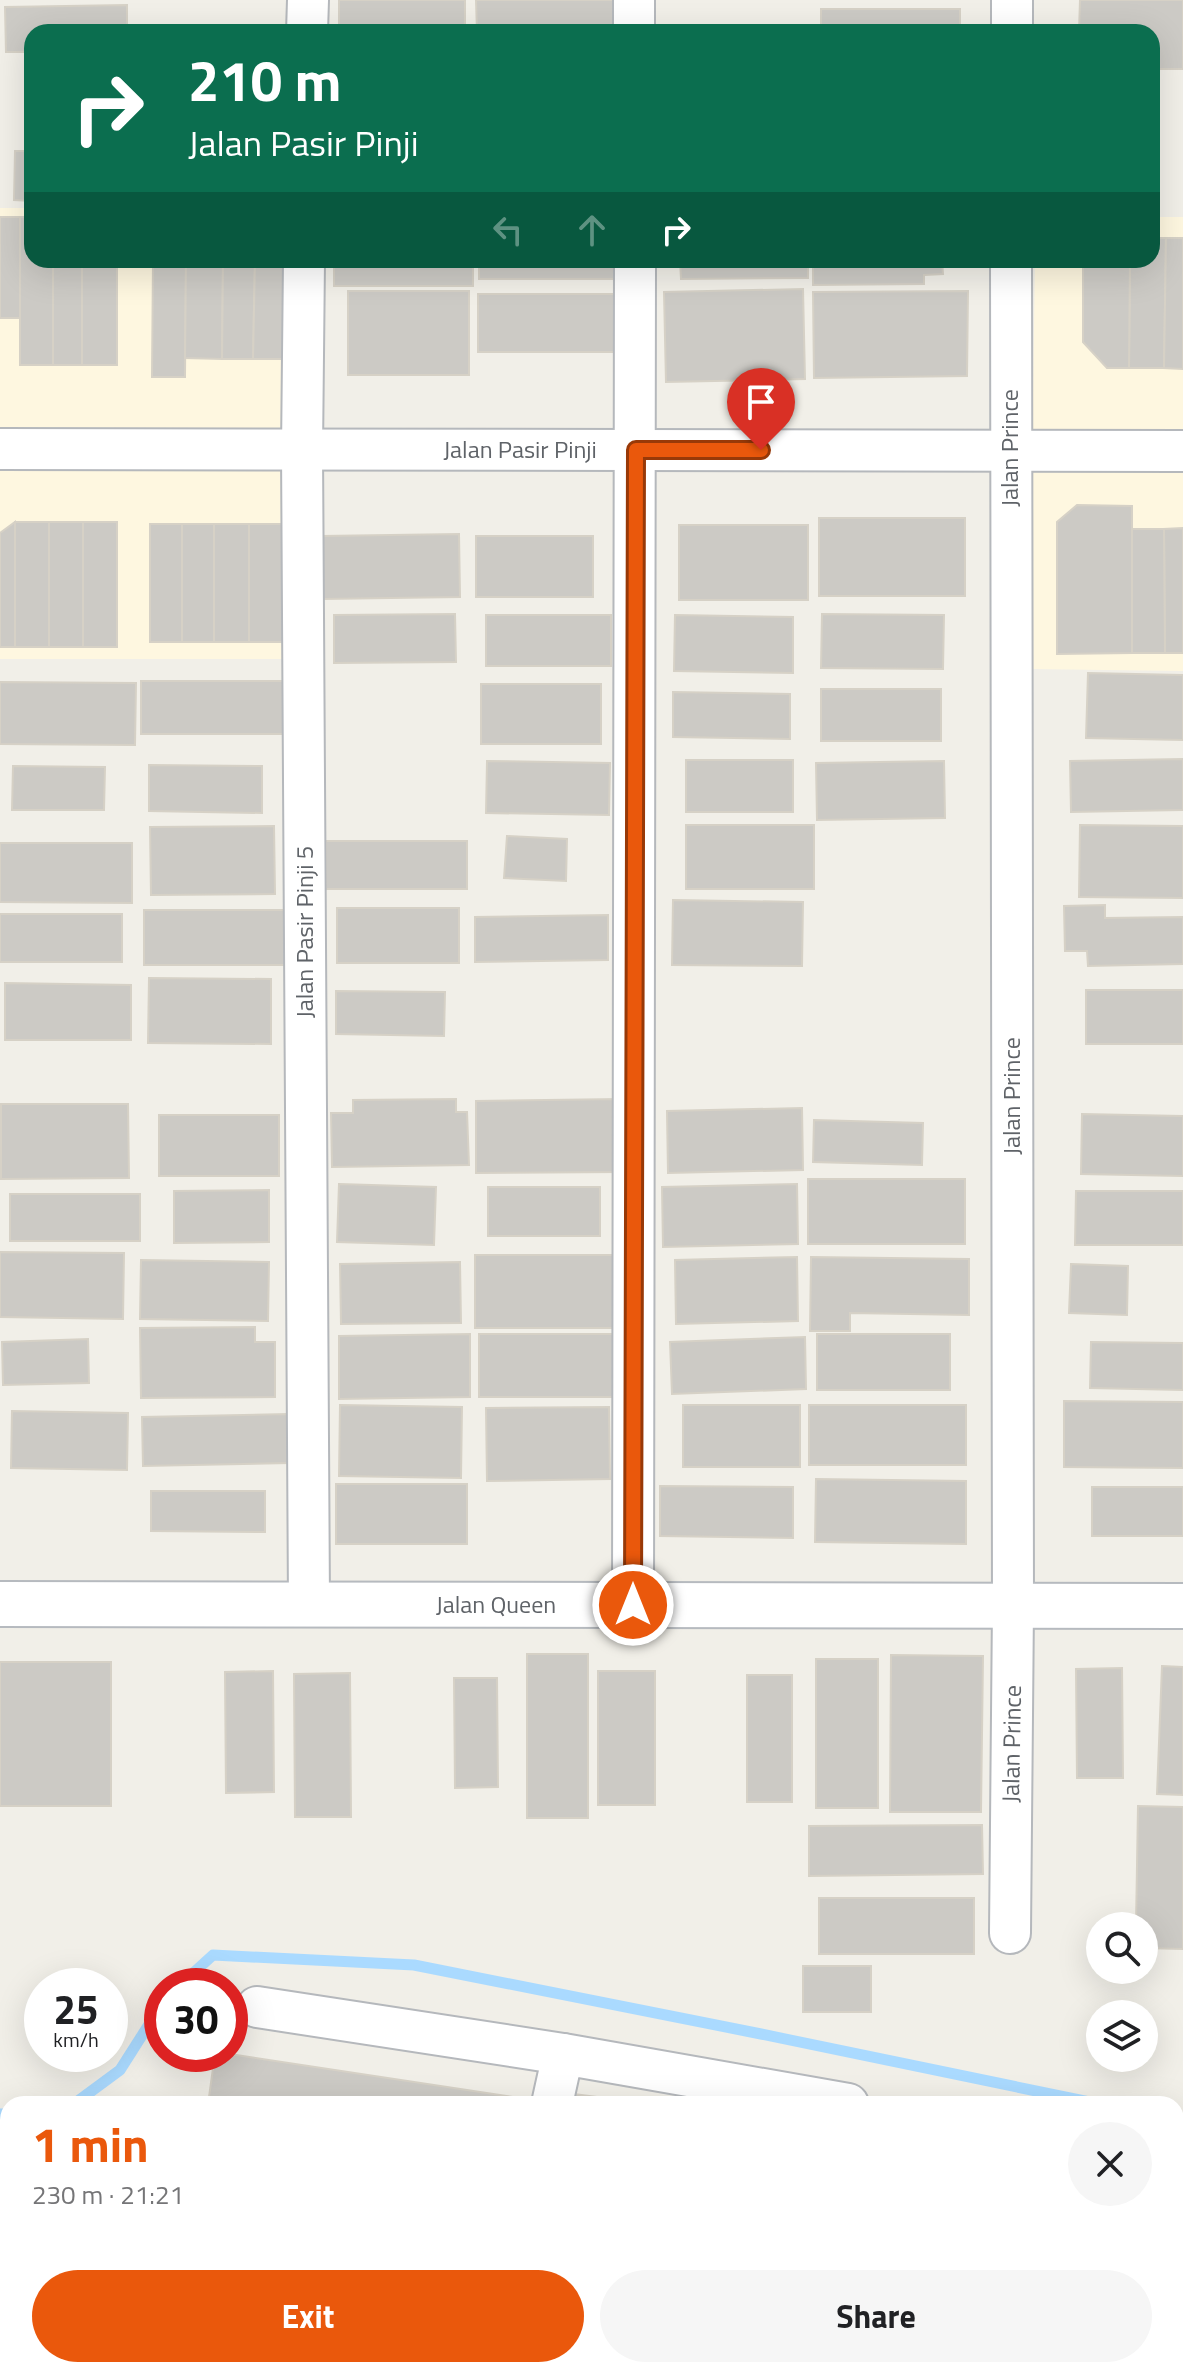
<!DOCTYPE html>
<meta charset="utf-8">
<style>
body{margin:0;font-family:"Titillium Web",sans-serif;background:#f6f6f6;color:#202124;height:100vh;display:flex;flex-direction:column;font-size:30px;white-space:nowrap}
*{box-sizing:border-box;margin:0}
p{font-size:26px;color:#757577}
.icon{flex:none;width:44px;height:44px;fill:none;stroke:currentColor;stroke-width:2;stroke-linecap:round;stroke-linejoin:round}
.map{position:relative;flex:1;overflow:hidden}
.drawer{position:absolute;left:0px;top:2096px;width:1184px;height:282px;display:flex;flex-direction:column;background:#fff;border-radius:24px 24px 0 0;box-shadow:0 8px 32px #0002}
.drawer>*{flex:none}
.top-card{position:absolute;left:24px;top:24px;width:1136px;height:244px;border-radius:24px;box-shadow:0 8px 32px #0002;background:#0b6e4f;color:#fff;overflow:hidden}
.fabs{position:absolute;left:1086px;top:1912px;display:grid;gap:16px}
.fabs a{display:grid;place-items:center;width:72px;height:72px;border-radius:50%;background:#fff;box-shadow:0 8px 32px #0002;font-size:40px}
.speed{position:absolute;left:24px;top:1968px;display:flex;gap:16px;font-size:40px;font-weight:700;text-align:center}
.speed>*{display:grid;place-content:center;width:104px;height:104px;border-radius:50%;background:#fff;box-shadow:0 8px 32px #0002;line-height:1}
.speed small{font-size:20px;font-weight:400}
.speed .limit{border:12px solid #d22;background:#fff;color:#111}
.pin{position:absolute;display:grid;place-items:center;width:68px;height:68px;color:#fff;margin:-82px -34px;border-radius:50% 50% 50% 0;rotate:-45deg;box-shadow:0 0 8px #0007}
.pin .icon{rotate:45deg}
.me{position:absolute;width:88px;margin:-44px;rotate:0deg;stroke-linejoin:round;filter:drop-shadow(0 0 6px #0008)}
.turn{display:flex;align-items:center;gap:28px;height:168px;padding:0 32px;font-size:36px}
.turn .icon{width:104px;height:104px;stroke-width:2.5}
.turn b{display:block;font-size:56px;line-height:68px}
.lanes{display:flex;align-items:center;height:76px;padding:0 32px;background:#0003;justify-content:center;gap:40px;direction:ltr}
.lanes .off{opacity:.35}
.round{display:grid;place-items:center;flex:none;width:84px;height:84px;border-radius:42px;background:#f6f6f6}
.overview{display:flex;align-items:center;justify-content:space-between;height:136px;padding:0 32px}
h1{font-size:48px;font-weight:700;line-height:60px;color:#ea580c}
.button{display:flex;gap:16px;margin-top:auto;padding:16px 32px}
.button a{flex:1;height:92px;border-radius:48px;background:#ea580c;color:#fff;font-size:32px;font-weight:700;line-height:92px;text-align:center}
.button a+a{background:#f6f6f6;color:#202124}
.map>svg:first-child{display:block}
.commercial{fill:#fef7e0}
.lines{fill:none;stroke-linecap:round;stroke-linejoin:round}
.stream{stroke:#aadaff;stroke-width:11}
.building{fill:#cccac5;stroke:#d6d1c6;stroke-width:2}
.service-casing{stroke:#b5b8bc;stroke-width:24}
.minor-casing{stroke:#b5b8bc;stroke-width:44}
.secondary-casing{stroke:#b6babf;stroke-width:48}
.service{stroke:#fff;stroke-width:20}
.minor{stroke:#fff;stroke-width:40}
.secondary{stroke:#fff;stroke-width:44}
.route-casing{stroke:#983908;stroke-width:20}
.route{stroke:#ea580c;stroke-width:14}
.labels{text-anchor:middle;stroke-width:6;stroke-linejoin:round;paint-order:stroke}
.street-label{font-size:24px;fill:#5f6368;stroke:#fff}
</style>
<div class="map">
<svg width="1183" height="2377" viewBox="0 0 1183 2377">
<rect width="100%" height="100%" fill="#f1efe8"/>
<!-- commercial -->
<g class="commercial">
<path d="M0 208H32V260H299V659H0Z"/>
<path d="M1152 217H1183V671L1029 669 1035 260H1152Z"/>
</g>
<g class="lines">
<!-- stream -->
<g class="stream">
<path d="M179 1986 213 1955 414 1965 761 2034 1099 2104"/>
<path d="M74 2104 120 2070 162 2004"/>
<path d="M0 2114H8"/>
<path d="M1176 2120 1183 2122"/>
</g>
</g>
<!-- building -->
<g class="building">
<rect x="339" y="0" width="126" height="32"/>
<path d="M476 0H616L617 32H477Z"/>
<path d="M1080 0H1183V69H1152V32H1079Z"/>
<path d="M127 5V32H32V52H6L5 7Z"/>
<rect x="821" y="9" width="139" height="23"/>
<path d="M15 151H32V201L14 200Z"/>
<rect x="0" y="217" width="20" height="101"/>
<path d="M20 217H32V260H53V365H20Z"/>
<path d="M1152 238H1166L1164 368H1129L1130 260H1152Z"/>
<path d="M1166 238H1183V369L1164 368Z"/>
<rect x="53" y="260" width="29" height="105"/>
<rect x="82" y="260" width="35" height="105"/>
<path d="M153 260H186L185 377H152Z"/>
<path d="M186 260H223L222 359 185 358Z"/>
<path d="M223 260H255L253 359H222Z"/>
<path d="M255 260H290L289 359H253Z"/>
<rect x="334" y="260" width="139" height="26"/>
<rect x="479" y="260" width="145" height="19"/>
<path d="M680 260H808V278L681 279Z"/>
<path d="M813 260H942L943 274 924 275V284L813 285Z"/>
<path d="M1083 260H1130L1129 368H1107L1083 342Z"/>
<path d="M803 289 805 379 666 382 664 292Z"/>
<rect x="348" y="291" width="121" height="84"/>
<path d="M968 291 967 376 814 378 813 292Z"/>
<rect x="478" y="294" width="143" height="58"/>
<path d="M1077 505 1132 506V653L1057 654V522Z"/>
<rect x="819" y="518" width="146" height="78"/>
<path d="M15 522V647H0V533Z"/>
<rect x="15" y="522" width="34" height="125"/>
<rect x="49" y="522" width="34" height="125"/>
<rect x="83" y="522" width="34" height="125"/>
<rect x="150" y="524" width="32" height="118"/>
<rect x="182" y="524" width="32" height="118"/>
<rect x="214" y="524" width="35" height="118"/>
<rect x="249" y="524" width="40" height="118"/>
<rect x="679" y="525" width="129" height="75"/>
<path d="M1183 528V653H1165L1164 529Z"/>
<path d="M1132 529H1164L1165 653H1132Z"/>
<path d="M459 534 460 597 323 599 322 536Z"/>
<rect x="476" y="536" width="117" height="61"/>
<path d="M455 614 456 662 334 663V615Z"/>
<path d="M822 614 944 615 943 669 821 668Z"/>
<rect x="486" y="615" width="125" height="51"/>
<path d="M675 615 793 617V673L674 671Z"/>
<path d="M1088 673 1183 675V740L1086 738Z"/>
<rect x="141" y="681" width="145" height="53"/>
<path d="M0 682 136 683 135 745 0 744Z"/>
<rect x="481" y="684" width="120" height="60"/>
<rect x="821" y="689" width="120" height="52"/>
<path d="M673 692 790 694V739L673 737Z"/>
<path d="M1183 759V810L1071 812 1070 761Z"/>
<rect x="686" y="760" width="107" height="52"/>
<path d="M487 761 610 763 609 815 486 813Z"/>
<path d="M944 761 945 818 817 820 816 763Z"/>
<path d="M149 765 262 766V813L149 811Z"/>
<path d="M13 766 105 767 104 810H12Z"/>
<rect x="686" y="825" width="128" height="64"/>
<path d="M1080 825 1183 826V898L1079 897Z"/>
<path d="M274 826 275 894 151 895 150 827Z"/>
<path d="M507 836 567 839 566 881 504 878Z"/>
<rect x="326" y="841" width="141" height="48"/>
<path d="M0 843H132V903L0 902Z"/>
<path d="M673 900 803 902 802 966 672 965Z"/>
<path d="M1105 905V918L1183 917V964L1088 966 1087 951H1065L1064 906Z"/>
<rect x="337" y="908" width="122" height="55"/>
<rect x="144" y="910" width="142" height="55"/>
<rect x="0" y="914" width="122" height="48"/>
<path d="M608 915V960L475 962V917Z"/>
<path d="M149 978 271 979V1044L148 1043Z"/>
<path d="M5 983 131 985V1040H5Z"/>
<rect x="1086" y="990" width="97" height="54"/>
<path d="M336 991 445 992 444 1036 336 1034Z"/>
<path d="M456 1099V1112H467L469 1165 332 1167 331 1113H353V1100Z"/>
<path d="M620 1099 621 1172 476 1173V1101Z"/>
<path d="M1 1104H128L129 1178 1 1179Z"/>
<path d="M802 1108 803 1170 668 1173 667 1111Z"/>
<path d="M1082 1114 1183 1116V1176L1081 1174Z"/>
<rect x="159" y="1115" width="120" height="61"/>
<path d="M814 1120 923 1123 922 1165 813 1162Z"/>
<rect x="808" y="1179" width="157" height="65"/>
<path d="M339 1184 436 1187 434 1245 337 1242Z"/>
<path d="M797 1184 798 1244 663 1247 662 1187Z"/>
<rect x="488" y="1187" width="112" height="49"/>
<path d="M269 1190V1242L174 1243V1191Z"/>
<path d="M1076 1191H1183V1245H1075Z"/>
<rect x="10" y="1194" width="130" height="47"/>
<path d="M0 1252 124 1253 123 1319 0 1317Z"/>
<rect x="475" y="1255" width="147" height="73"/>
<path d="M797 1257 798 1321 676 1324 675 1260Z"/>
<path d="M811 1257 969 1259V1315L850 1313V1331H810Z"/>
<path d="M141 1260 269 1262 268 1321 140 1319Z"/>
<path d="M460 1262 461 1323 341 1324 340 1264Z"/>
<path d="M1071 1264 1128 1266 1127 1315 1069 1313Z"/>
<path d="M255 1327V1342H275V1397L141 1398 140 1328Z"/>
<path d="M470 1334V1397L339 1399V1336Z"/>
<rect x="479" y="1334" width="145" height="63"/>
<rect x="817" y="1334" width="133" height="56"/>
<path d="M805 1337 806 1389 672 1394 670 1342Z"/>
<path d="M88 1339 89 1383 3 1385 2 1342Z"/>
<path d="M1091 1342 1183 1343V1390L1090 1388Z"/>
<path d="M1064 1401 1183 1402V1468L1064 1467Z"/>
<path d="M340 1405 462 1407 461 1478 339 1476Z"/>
<rect x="683" y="1405" width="117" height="62"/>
<rect x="809" y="1405" width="157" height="60"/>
<path d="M609 1407 610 1479 487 1481 486 1408Z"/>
<path d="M12 1411 128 1413 127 1470 11 1468Z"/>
<path d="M288 1414 289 1463 143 1466 142 1417Z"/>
<path d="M816 1479 966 1481V1544L815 1542Z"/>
<rect x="336" y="1484" width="131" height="60"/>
<path d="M660 1486 793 1487V1538L660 1536Z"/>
<rect x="1092" y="1487" width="91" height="49"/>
<path d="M151 1491H265V1532L151 1531Z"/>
<rect x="527" y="1654" width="61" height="164"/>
<path d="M891 1655 983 1656 981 1812H890Z"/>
<rect x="816" y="1659" width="62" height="149"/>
<rect x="0" y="1662" width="111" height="144"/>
<path d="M1162 1666 1183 1667V1795L1157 1794Z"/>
<path d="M1122 1668 1123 1778H1077L1076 1669Z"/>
<path d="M273 1671 274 1792 226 1793 225 1672Z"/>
<rect x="598" y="1671" width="57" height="134"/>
<path d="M350 1673 351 1817H295L294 1674Z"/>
<rect x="747" y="1675" width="45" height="127"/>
<path d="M454 1678H497L498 1787 455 1788Z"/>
<path d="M1138 1806 1183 1807V1949L1144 1948V1926H1136Z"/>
<path d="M982 1825 983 1874 809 1876V1826Z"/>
<rect x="819" y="1898" width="155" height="56"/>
<rect x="803" y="1966" width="68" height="46"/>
<path d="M215 2054H230L539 2101 538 2104H208Z"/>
<path d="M574 2094 650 2104H573Z"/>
<rect x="0" y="2127" width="8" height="151"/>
<path d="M1176 2183 1183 2184V2264L1176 2263Z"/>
<rect x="111" y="2370" width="473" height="7"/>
<rect x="619" y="2370" width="367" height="7"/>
<path d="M1013 2370H1079L1183 2377H1013Z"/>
</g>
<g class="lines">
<!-- service casing -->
<g class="service-casing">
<path id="service" d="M2 2377 8 2361"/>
</g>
<!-- minor casing -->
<g class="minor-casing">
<g id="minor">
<path d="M634 0V32"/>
<path d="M307 32 308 0"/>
<path d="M1012 32V0"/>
<path d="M304 260 302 450 309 1604"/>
<path d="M0 449 1183 451"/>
<path d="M633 1605 635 260"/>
<path d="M1010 1933 1013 1606 1011 260"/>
<path d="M257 2007 563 2054"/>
<path d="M552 2104 563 2054 848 2104"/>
<path d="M1176 2162 1183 2163"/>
<path d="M0 2306 8 2303"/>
<path d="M1176 2325 1183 2326"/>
<path d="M598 2377V2370"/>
</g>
</g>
<!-- secondary casing -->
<g class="secondary-casing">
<path id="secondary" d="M0 1604 1183 1606"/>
</g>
<!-- service -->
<use href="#service" class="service"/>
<!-- minor -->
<use href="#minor" class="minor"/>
<!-- secondary -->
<use href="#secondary" class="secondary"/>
</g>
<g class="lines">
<!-- route casing -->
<g class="route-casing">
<path id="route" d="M633 1605 636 450H761"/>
</g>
<!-- route -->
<use href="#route" class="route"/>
</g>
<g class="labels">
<!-- street labels -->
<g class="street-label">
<text transform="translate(1010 448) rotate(-90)" y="8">Jalan Prince</text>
<text x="520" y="458">Jalan Pasir Pinji</text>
<text transform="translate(305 932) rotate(-90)" y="8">Jalan Pasir Pinji 5</text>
<text transform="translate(1012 1096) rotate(-90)" y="8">Jalan Prince</text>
<text x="496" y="1613">Jalan Queen</text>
<text transform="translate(1012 1744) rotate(-89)" y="8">Jalan Prince</text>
</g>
</g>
</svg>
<div class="fabs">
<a><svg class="icon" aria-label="search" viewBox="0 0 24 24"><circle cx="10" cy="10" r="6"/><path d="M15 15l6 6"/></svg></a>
<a><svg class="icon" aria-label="layers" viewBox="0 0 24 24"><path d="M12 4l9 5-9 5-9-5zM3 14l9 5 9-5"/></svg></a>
</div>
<div class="speed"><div>25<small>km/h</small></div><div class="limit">30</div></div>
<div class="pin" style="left:761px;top:450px;background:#d93025"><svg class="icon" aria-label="arrive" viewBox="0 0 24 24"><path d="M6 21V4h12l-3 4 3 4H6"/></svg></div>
<svg class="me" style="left:633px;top:1605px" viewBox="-20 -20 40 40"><circle r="17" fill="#ea580c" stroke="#fff" stroke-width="3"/><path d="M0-11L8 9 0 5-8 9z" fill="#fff"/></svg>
<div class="top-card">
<div class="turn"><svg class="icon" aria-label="right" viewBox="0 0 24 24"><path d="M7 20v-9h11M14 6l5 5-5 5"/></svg><div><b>210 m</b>Jalan Pasir Pinji</div></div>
<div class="lanes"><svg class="icon off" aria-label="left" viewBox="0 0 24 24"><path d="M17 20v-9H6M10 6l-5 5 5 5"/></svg><svg class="icon off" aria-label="ahead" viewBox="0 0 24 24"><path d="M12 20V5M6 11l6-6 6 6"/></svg><svg class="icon" aria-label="right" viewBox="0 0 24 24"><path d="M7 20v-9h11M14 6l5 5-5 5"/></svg></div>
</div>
<section class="drawer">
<div class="overview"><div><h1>1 min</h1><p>230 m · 21:21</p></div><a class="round"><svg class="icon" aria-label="close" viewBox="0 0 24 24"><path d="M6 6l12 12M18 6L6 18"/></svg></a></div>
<div class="button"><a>Exit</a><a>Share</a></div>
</section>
</div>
